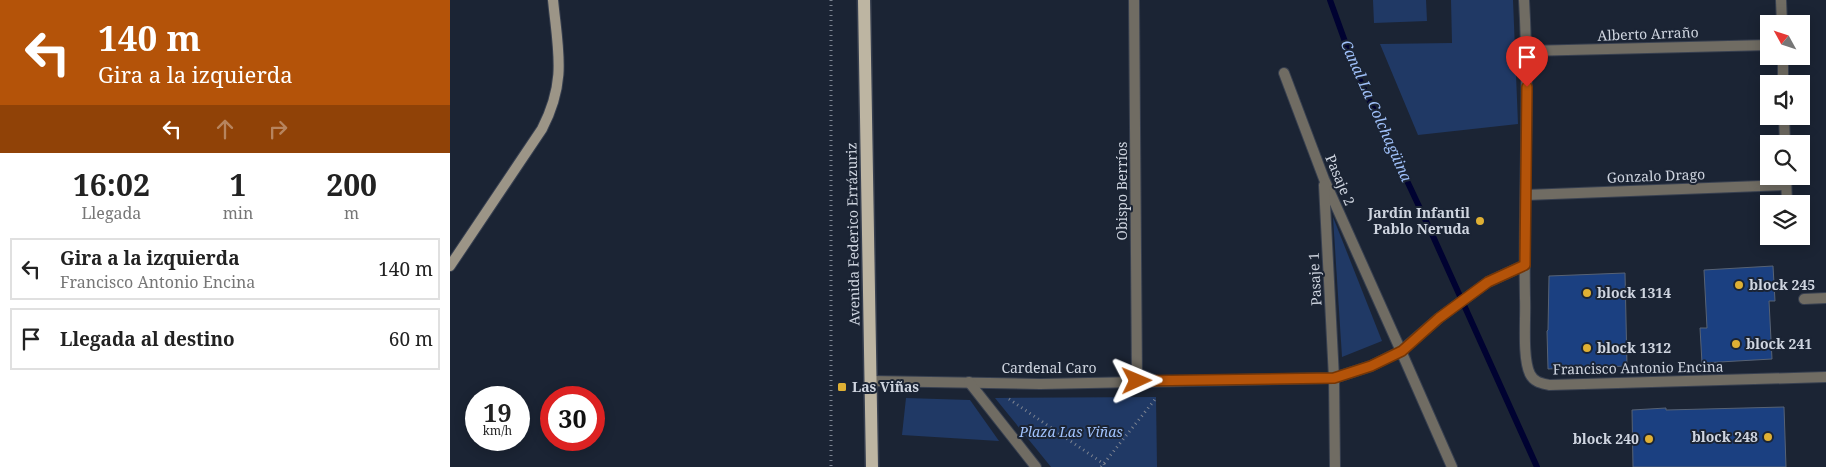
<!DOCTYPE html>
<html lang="es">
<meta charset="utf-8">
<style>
body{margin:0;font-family:"Noto Serif",serif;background:#f6f6f6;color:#222;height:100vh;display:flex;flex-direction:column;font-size:19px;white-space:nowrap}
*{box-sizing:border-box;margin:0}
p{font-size:16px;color:#767676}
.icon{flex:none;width:28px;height:28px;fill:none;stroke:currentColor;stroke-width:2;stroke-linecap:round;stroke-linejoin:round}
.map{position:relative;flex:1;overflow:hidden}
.side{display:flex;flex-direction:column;background:#fff;width:450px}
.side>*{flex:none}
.hud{background:#b45309;color:#fff;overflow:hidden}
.needle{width:32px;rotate:310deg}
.fabs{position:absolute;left:1310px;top:15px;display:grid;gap:10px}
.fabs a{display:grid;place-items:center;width:50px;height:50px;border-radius:0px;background:#fff;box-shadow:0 2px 12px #0003;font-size:25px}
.speed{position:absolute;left:15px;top:386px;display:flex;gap:10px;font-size:25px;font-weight:700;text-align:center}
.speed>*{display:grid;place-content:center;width:65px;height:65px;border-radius:50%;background:#fff;box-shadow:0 2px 12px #0003;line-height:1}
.speed small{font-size:12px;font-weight:400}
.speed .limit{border:8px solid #d22;background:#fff;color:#111}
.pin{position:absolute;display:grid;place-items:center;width:42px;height:42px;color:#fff;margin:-51px -21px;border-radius:50% 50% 50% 0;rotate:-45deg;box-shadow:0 0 5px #0007}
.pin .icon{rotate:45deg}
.me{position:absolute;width:55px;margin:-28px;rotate:89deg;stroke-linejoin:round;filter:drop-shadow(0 0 4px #0008)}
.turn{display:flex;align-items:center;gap:18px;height:105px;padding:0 15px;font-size:22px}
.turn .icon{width:65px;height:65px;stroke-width:2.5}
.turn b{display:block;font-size:35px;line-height:42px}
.lanes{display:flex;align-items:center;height:48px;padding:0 15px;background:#0003;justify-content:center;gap:25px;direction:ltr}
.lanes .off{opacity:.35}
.eta{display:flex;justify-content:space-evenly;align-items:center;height:85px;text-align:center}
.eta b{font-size:30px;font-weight:700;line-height:35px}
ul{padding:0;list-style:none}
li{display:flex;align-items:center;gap:15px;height:62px;margin:0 10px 8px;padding:0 5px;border:2px solid #e0e0e0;border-radius:0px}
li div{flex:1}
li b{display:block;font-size:19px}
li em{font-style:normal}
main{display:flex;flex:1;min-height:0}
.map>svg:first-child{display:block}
.green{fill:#203965}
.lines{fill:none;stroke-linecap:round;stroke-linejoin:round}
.stream{stroke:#000231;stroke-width:6}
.building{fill:#1b4081;stroke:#576274}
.street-casing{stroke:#384050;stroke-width:12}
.secondary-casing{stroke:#384050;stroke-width:12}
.primary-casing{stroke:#384050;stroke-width:15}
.path{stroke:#7d8491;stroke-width:3;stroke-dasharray:1 4;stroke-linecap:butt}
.street{stroke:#706c63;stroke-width:10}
.secondary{stroke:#9c9587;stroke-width:10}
.primary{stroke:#bdb5a2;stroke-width:12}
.route-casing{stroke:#753606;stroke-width:12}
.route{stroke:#b45309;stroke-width:9}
.poi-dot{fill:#dfb034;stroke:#1b2434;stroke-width:2}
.labels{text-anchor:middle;stroke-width:4;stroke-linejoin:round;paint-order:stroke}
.street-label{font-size:14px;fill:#cfd5e0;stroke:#1b2434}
.poi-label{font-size:14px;font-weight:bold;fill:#cfd5e0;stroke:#1b2434;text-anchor:start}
.park-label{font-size:14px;font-style:italic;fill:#a1c3fd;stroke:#1b2434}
.water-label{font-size:15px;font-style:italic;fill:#9fc0f9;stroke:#1b2434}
</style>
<main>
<section class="side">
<div class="hud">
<div class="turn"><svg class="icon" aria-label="left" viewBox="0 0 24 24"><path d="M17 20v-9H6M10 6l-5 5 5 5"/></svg><div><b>140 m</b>Gira a la izquierda</div></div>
<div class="lanes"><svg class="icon" aria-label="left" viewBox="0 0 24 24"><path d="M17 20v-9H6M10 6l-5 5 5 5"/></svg><svg class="icon off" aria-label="ahead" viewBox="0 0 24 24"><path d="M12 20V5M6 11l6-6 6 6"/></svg><svg class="icon off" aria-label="right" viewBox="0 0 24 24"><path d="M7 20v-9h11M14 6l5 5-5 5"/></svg></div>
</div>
<div class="eta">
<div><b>16:02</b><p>Llegada</p></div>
<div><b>1</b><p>min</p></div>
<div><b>200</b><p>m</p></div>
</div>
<ul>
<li><svg class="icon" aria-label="left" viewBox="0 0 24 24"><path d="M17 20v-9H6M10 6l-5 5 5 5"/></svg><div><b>Gira a la izquierda</b><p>Francisco Antonio Encina</p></div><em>140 m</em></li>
<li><svg class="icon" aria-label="arrive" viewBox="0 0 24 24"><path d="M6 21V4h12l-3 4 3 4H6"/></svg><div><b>Llegada al destino</b></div><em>60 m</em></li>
</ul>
</section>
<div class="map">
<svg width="1376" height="467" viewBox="0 0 1376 467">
<rect width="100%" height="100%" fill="#1b2434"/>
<!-- green -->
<g class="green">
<path d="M923 0H976L977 21 924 23Z"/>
<path d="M1001 0H1063L1068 124 968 135 930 44 1002 43Z"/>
<path d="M883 217 932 341 892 357Z"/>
<path d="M706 397 707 467H601L545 398Z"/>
<path d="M456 398 520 400 549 441 452 435Z"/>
</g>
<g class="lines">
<!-- stream -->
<path class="stream" d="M880 0 906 72 982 234 1087 467"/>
</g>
<!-- building -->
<g class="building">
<path d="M1323 266 1325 301H1319L1322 359 1252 363 1250 328H1257L1254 270Z"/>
<path d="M1175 273 1177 366 1098 369 1097 331 1098 330 1099 276Z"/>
<path d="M1334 407 1336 467H1183L1182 410 1216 408V410Z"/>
</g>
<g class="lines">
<!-- street casing -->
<g class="street-casing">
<g id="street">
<path d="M684 0 687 381"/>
<path d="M1074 0C1080 99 1073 199 1075 298 1076 317 1072 358 1080 374 1084 382 1091 383 1099 385L1376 377"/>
<path d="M1331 0 1332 24"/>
<path d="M1077 51 1319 45"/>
<path d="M1333 56V84"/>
<path d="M834 73 874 179 951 351 1002 467"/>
<path d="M1334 116 1335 144"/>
<path d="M1336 176 1337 204"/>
<path d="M874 185 884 378 885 467"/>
<path d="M1076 195 1336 185"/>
<path d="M1354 299 1376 298"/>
<path d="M421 381 590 384 884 378 921 366 951 351 989 318 1038 282 1075 265"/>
<path d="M519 382 586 467"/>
</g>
</g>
<!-- secondary casing -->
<g class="secondary-casing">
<path id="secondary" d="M0 266 92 129C117 81 108 51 103 0"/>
</g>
<!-- primary casing -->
<g class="primary-casing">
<path id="primary" d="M414 0 422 467"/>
</g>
<!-- path -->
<g class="path">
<path d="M381 0V467"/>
<path d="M559 399 654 464 655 467"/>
<path d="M651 467 707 397"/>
</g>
<!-- street -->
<use href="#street" class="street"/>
<!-- secondary -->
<use href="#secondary" class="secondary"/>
<!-- primary -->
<use href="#primary" class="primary"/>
</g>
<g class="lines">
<!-- route casing -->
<g class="route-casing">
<path id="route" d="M687 381 884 378 921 366 952 351 989 318 1038 282 1075 265 1077 87"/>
</g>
<!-- route -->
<use href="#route" class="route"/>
</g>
<!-- markers -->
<g class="poi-dot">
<circle cx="1030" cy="221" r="5"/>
<circle cx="1289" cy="285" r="5"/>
<circle cx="1137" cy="293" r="5"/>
<circle cx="1286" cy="344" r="5"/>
<circle cx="1137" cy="348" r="5"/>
<rect x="387" y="382" width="10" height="10" rx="2.5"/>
<circle cx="1318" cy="437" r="5"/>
<circle cx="1199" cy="439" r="5"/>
</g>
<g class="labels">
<!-- street labels -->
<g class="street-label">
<text transform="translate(1198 34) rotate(-2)" y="5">Alberto Arraño</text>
<text transform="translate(1206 176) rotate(-2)" y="5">Gonzalo Drago</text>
<text transform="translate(890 180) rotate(67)" y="5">Pasaje 2</text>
<text transform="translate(672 191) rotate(-90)" y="5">Obispo Berríos</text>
<text transform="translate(403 234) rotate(-91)" y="5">Avenida Federico Errázuriz</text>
<text transform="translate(865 279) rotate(-93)" y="5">Pasaje 1</text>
<text x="599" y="373">Cardenal Caro</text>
<text transform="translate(1188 368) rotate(-1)" y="5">Francisco Antonio Encina</text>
</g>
<!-- poi labels -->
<g class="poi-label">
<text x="1020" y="218" text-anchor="end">Jardín Infantil<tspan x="1020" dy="16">Pablo Neruda</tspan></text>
<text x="1299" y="290">block 245</text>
<text x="1147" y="298">block 1314</text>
<text x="1296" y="349">block 241</text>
<text x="1147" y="353">block 1312</text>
<text x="402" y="392">Las Viñas</text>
<text x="1308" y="442" text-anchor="end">block 248</text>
<text x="1189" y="444" text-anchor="end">block 240</text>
</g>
<!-- park labels -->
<g class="park-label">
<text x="621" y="437">Plaza Las Viñas</text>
</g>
<!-- water labels -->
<g class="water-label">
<text transform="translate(926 111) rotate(66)" y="5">Canal La Colchagüina</text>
</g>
</g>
</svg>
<div class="fabs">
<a><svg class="needle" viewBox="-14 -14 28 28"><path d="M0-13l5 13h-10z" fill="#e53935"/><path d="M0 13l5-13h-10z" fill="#767676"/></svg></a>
<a><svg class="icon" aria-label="sound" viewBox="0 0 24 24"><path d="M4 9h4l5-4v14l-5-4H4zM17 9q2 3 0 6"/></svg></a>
<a><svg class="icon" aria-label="search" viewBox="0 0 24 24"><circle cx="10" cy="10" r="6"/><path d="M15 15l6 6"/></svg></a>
<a><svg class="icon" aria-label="layers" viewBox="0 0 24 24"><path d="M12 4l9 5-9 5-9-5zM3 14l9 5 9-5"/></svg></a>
</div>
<div class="speed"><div>19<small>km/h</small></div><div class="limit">30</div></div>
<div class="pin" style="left:1077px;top:87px;background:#d93025"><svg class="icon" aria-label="arrive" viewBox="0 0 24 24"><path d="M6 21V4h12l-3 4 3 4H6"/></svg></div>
<svg class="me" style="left:687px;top:381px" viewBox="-20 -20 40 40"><path d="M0-17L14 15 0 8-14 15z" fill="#b45309" stroke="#fff" stroke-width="4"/></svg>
</div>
</main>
